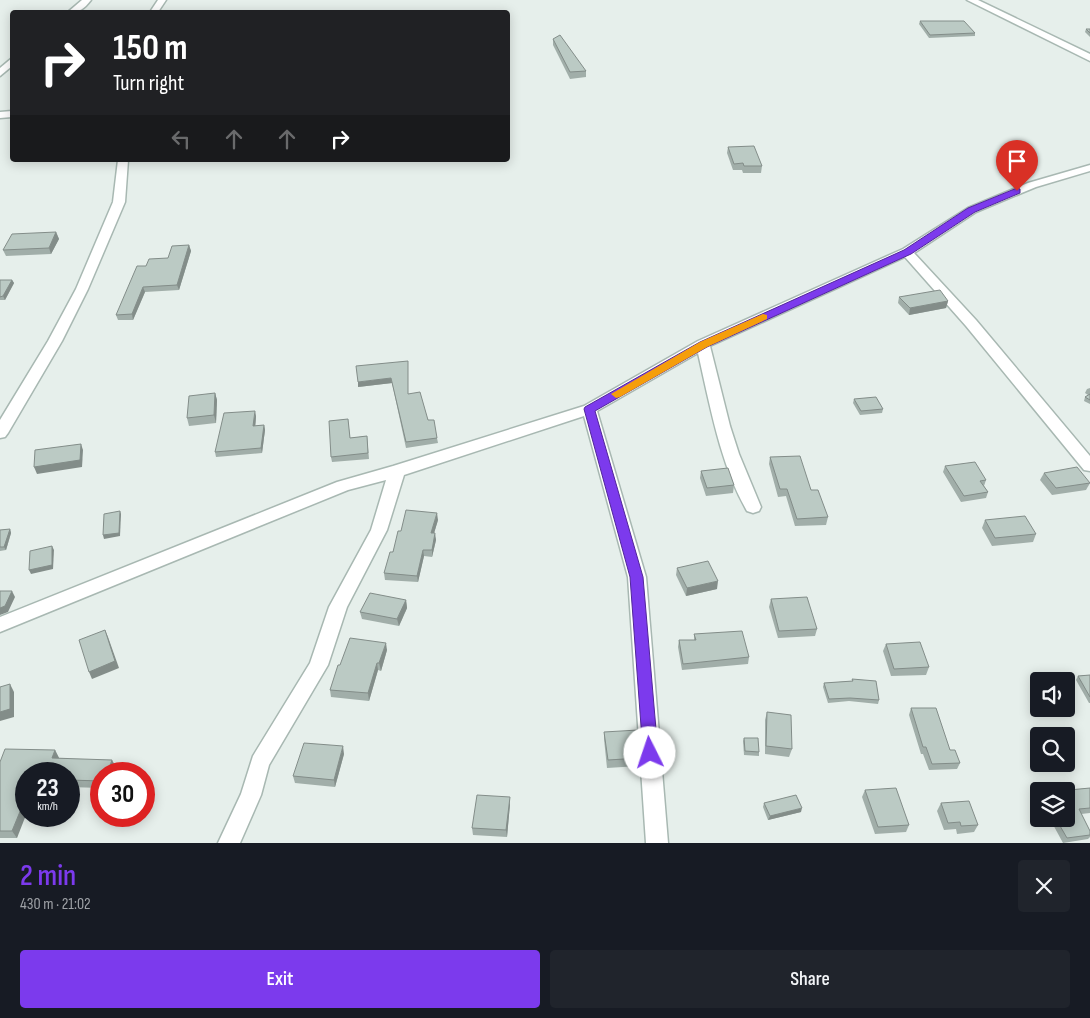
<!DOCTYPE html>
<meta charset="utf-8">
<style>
body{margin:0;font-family:"Sofia Sans Condensed",sans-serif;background:#20242c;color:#f1f3f6;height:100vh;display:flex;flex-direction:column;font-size:19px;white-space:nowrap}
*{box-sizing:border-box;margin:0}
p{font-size:16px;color:#9ea1a6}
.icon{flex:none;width:28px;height:28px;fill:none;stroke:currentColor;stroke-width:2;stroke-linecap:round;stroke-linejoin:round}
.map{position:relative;height:843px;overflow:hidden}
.panel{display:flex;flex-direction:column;background:#171b24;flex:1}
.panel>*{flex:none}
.hud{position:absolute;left:10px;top:10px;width:500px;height:152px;border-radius:5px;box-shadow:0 2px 12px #0003;background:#202124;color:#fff;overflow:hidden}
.buttons{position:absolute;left:1030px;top:672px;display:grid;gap:10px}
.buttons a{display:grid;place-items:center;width:45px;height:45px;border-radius:5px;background:#171b24;box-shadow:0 2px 12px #0003;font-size:25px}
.speed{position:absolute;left:15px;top:762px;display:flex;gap:10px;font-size:25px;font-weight:700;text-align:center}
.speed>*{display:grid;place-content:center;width:65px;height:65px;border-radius:50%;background:#171b24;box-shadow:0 2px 12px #0003;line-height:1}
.speed small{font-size:12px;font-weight:400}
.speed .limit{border:8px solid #d22;background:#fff;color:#111}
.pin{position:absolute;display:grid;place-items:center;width:42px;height:42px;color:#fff;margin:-51px -21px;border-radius:50% 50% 50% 0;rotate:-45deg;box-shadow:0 0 5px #0007}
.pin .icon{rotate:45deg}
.me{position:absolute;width:55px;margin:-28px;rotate:356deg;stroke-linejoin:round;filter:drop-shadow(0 0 4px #0008)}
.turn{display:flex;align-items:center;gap:18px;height:105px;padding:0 20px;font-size:22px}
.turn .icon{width:65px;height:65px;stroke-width:2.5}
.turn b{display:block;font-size:35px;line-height:42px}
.lanes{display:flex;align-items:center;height:48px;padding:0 20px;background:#0003;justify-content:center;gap:25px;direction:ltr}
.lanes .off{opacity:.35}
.round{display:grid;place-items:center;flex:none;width:52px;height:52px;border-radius:5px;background:#20242c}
.head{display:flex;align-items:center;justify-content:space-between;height:85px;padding:0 20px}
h1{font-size:30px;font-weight:600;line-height:38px;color:#7c3aed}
.action{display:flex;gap:10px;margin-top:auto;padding:10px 20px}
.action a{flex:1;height:58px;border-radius:5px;background:#7c3aed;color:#fff;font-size:20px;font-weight:600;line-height:58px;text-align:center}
.action a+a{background:#20242c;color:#f1f3f6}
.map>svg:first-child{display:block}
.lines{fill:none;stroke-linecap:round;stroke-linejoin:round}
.minor-casing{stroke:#a8b8b2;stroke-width:3}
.tertiary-casing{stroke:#a8b8b2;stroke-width:3}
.minor{fill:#fff;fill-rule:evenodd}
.tertiary{fill:#fff;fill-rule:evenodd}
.wall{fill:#a1aea9}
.shaded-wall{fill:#838d89}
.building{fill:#bbcac4;stroke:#838d89}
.route{fill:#7c3aed;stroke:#51269a}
.slow{fill:#f59e0b}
</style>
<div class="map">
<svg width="1090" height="843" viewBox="0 0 1090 843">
<rect width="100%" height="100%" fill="#e6efeb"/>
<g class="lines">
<!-- minor casing -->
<g class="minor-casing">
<g id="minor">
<path d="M82 0H91C84 9 80 12 68 12Z"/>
<path d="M967 0H978L1090 54V61Z"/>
<path d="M12 58V66L0 76V68Z"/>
<path d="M12 111V117L0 118V112Z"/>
<path d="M1090 165V171L1036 187 976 212 914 253 976 320 1090 456V471L1084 470 966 326 905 257 710 346 730 426 739 454 761 507 759 511 753 513 747 511C720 464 710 405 698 353L597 411 646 577 668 843H646L628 577 584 416 404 475 387 530 347 607 328 665 269 765 261 795 240 843H218L241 794 253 756 310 663 329 607 371 530 386 480 348 490 0 632V617L337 482 393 466 584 406 698 341 903 249 968 208 1028 183Z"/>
</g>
</g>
<!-- tertiary casing -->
<g class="tertiary-casing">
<g id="tertiary">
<path d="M158 0H166L158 12H150Z"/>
<path d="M118 160H128L125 202 88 289 62 341 8 433 5 437 0 438V420L48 341 76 289 113 202Z"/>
</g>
</g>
<!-- minor -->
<use href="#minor" class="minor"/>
<!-- tertiary -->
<use href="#tertiary" class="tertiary"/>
</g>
<!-- wall -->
<g class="wall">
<path d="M920 21 975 33V36L929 38 919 24Z"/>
<path d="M1086 29H1090V37L1085 32Z"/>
<path d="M553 39 586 71V77L570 79 553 45Z"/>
<path d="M728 147 762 166 761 173H743L742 170H733L727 153Z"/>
<path d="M56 232 59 239 51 254 6 256 3 250Z"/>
<path d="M189 245 191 251 179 290 145 292 133 320H118L116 315 168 258Z"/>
<path d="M0 280H12L14 283 5 300H0Z"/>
<path d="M899 297 948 301 946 308 909 315 898 303Z"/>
<path d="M408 366V394L428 420 437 438 438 443 406 448 392 383 358 387Z"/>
<path d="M1090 388V404L1084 401 1085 397 1088 395 1085 393 1087 389Z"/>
<path d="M215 393 217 400 216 423 189 426 187 418Z"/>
<path d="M854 399 883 409 882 413 860 415 853 403Z"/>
<path d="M256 416 255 426 264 425 265 430 262 453 216 457 215 452Z"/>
<path d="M348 419 350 438 367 436 369 459 332 462 331 457Z"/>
<path d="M770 457 811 490 828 517 826 525 795 526 786 496 778 497 769 464Z"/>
<path d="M945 466 986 480 984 486 988 492 986 498 961 502 943 472Z"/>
<path d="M701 471 734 485 733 493 706 496 700 478Z"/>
<path d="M1044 473 1090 483 1086 490 1052 495 1040 480Z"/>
<path d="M438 520 434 533 436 540 432 557 424 556 418 582 385 580 384 573 401 531Z"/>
<path d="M985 520 1036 534 1033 542 992 546 982 528Z"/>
<path d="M10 529 11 533 6 550 0 551V530Z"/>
<path d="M677 568 717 589 686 596 676 575Z"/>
<path d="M771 599 817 629 815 636 778 638 769 607Z"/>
<path d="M406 600 407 608 399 626 362 619 360 612Z"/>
<path d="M694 634 749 657 748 664 682 670 678 647 679 640H694Z"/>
<path d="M886 644 929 667 926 675 891 676 883 651Z"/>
<path d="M387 650 381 671 378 670 369 701 331 697 330 690 340 665Z"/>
<path d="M1090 675V703H1089L1076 680 1078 676Z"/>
<path d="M852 679 879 700 878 704 849 701 828 703 823 687 824 683 852 681Z"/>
<path d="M911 708 950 750 960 763 957 769 929 770 923 754H921L909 715Z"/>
<path d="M767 712 792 749 789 757 765 754V720Z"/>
<path d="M604 732 640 758 639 766 607 768 604 739Z"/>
<path d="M744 738 759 752V756L744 755 743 741Z"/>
<path d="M55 750 59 758 116 767 101 774V788L69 787V774H26L17 838H0V762Z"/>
<path d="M344 754 335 787 295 783 293 776Z"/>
<path d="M1038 787 1069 790 1090 788V813L1081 814 1090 831V837L1088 839 1063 843 1050 819H1066V791H1039V799L1035 793Z"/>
<path d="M865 790 909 825 906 832 875 834 862 797Z"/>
<path d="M764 803 801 812 768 820 763 807Z"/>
<path d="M941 803 978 825 974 832 957 834 956 829 944 830 937 811Z"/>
<path d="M510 804 507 837 473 835 472 828Z"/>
</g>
<!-- shaded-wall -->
<g class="shaded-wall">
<path d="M56 232 59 239 51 254 49 248Z"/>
<path d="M189 245 191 251 179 290 177 285Z"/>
<path d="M12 280 14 283 5 300 3 296Z"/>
<path d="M143 287 145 292 133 320 132 314Z"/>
<path d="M948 301 946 308 909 315 910 308Z"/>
<path d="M391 378 392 383 358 387V382Z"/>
<path d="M215 393 217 400 216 423 214 415Z"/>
<path d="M255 411 256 416 255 431 253 426Z"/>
<path d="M264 425 265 430 262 453 261 448Z"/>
<path d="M81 444 83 450 82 467 37 474 34 467Z"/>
<path d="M120 511 121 514 120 536 104 539 103 535Z"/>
<path d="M437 513 438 520 432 540 431 533Z"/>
<path d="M10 529 11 533 6 550 4 547Z"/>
<path d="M435 533 436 540 432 557V550Z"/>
<path d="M52 546 54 550 53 569 31 574 29 570Z"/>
<path d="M423 550 424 556 418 582 417 576Z"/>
<path d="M718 581 717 589 686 596 687 588Z"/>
<path d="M12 591 15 597 8 612 0 615V608Z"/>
<path d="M406 600 407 608 399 626 397 619Z"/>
<path d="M105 630 108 637 119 668 92 679 89 672Z"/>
<path d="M386 643 387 650 381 671 379 663Z"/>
<path d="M377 663 378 670 369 701 368 693Z"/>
<path d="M10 684 14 692V717L0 721V712Z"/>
<path d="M343 746 344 754 335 787 334 780Z"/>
<path d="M55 750 59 758 56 765 52 758Z"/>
<path d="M112 760 116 767 113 774H107Z"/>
<path d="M26 797V815L17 838 12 831Z"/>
<path d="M510 797V804L507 837 506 830Z"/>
<path d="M802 808 801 812 768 820 770 816Z"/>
</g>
<!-- building -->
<g class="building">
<path d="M920 21H964L975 33 930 35Z"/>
<path d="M1086 29H1090V33Z"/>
<path d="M560 35 586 71 570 72 553 39Z"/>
<path d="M754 146 762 166H744L743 163 734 164 728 147Z"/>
<path d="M56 232 49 248 3 250 12 234Z"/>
<path d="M189 245 177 285 143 287 132 314 116 315 137 266H146L149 259 168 258 172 246Z"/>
<path d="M0 280H12L3 296 0 297Z"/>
<path d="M940 290 948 301 910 308 899 297Z"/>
<path d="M408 361V394L420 392 428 420H434L437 438 406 442 391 378 358 382 356 366Z"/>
<path d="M215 393 214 415 187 418 189 396Z"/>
<path d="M1090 394V400L1085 397Z"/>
<path d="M876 397 883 409 861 411 854 399Z"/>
<path d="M255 411 253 426 264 425 261 448 215 452 224 413Z"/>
<path d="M348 419 350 438 367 436 368 453 331 457 329 421Z"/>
<path d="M81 444 80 460 34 467 35 450Z"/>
<path d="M800 456 811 490H818L828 517 797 519 787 489H780L770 457Z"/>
<path d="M975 462 986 480 980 481 988 492 964 496 945 466Z"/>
<path d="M1077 467 1090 483 1056 488 1044 473Z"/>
<path d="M728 468 734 485 707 488 701 471Z"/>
<path d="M406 510 437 513 431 533H435L432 550H423L417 576 384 573 390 552H393L398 531H401Z"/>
<path d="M120 511 119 533 103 535 104 514Z"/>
<path d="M1025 516 1036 534 995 538 985 520Z"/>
<path d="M10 529 4 547H0V530Z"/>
<path d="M52 546V565L29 570 30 551Z"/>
<path d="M708 561 718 581 687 588 677 568Z"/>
<path d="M0 591H12L5 606 0 608Z"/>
<path d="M370 593 406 600 397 619 360 612Z"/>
<path d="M807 597 817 629 779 631 771 599Z"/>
<path d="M105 630 115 661 89 672 79 640Z"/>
<path d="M742 631 749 657 683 664 679 640H696L694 634Z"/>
<path d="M350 638 386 643 379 663H377L368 693 330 690 338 665H340Z"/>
<path d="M920 642 929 667 894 669 886 644Z"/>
<path d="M1090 675V697L1078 676Z"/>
<path d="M852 679 876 681 879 700 850 698 829 699 824 683 853 681Z"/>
<path d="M10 684V709L0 712V687Z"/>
<path d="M911 708H936L950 750H955L960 763 932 764 926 747H923Z"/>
<path d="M767 712 791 715 792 749 766 746Z"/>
<path d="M638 730 640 758 608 760 604 732Z"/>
<path d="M744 738H758L759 752 745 751Z"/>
<path d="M304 743 343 746 334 780 293 776Z"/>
<path d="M5 749 55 750 52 758 112 760 107 774H101V781L69 780V774H26V797L12 831H0V762Z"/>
<path d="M1065 784 1069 790 1090 788V808L1079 809 1090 831V835L1067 838 1056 819H1066V791H1040L1038 787Z"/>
<path d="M896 788 909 825 878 827 865 790Z"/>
<path d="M477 795 510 797 506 830 472 828Z"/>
<path d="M796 795 802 808 770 816 764 803Z"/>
<path d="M969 801 978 825 961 826 960 822 948 823 941 803Z"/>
</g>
<!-- route -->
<path class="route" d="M1017 188 1020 189V193L975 212 911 254 707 347 595 411 643 577 658 753 656 758 650 760 645 758 643 753 630 577 584 409 585 407 700 342 904 250 968 208Z"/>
<!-- slow -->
<path class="slow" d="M763 314 767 315V319L707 347 620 397 616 398 611 394 700 342Z"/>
</svg>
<div class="buttons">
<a><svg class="icon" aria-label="sound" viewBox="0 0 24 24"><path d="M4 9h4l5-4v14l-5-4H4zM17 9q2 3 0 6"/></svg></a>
<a><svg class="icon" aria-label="search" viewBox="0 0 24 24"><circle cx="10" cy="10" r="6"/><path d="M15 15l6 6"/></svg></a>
<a><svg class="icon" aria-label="layers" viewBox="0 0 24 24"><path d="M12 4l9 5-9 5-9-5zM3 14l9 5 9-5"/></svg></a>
</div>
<div class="speed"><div>23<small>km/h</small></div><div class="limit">30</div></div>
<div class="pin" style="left:1017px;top:191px;background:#d93025"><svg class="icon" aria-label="arrive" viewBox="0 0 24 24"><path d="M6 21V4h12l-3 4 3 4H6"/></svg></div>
<svg class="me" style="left:650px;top:753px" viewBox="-20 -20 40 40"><circle r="19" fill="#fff"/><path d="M0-13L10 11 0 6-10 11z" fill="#7c3aed"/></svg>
<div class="hud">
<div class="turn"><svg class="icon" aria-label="right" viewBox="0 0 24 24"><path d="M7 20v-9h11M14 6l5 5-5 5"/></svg><div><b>150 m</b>Turn right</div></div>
<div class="lanes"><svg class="icon off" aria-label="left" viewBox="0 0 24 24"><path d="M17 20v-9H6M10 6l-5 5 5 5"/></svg><svg class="icon off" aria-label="ahead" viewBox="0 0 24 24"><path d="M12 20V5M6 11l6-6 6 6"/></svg><svg class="icon off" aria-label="ahead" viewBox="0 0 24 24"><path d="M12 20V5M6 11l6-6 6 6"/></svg><svg class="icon" aria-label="right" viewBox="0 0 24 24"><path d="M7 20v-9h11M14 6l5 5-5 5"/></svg></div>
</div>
</div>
<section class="panel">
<div class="head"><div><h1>2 min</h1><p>430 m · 21:02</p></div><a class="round"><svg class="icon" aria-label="close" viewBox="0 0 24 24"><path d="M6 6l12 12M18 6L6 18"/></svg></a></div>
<div class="action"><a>Exit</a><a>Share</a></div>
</section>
